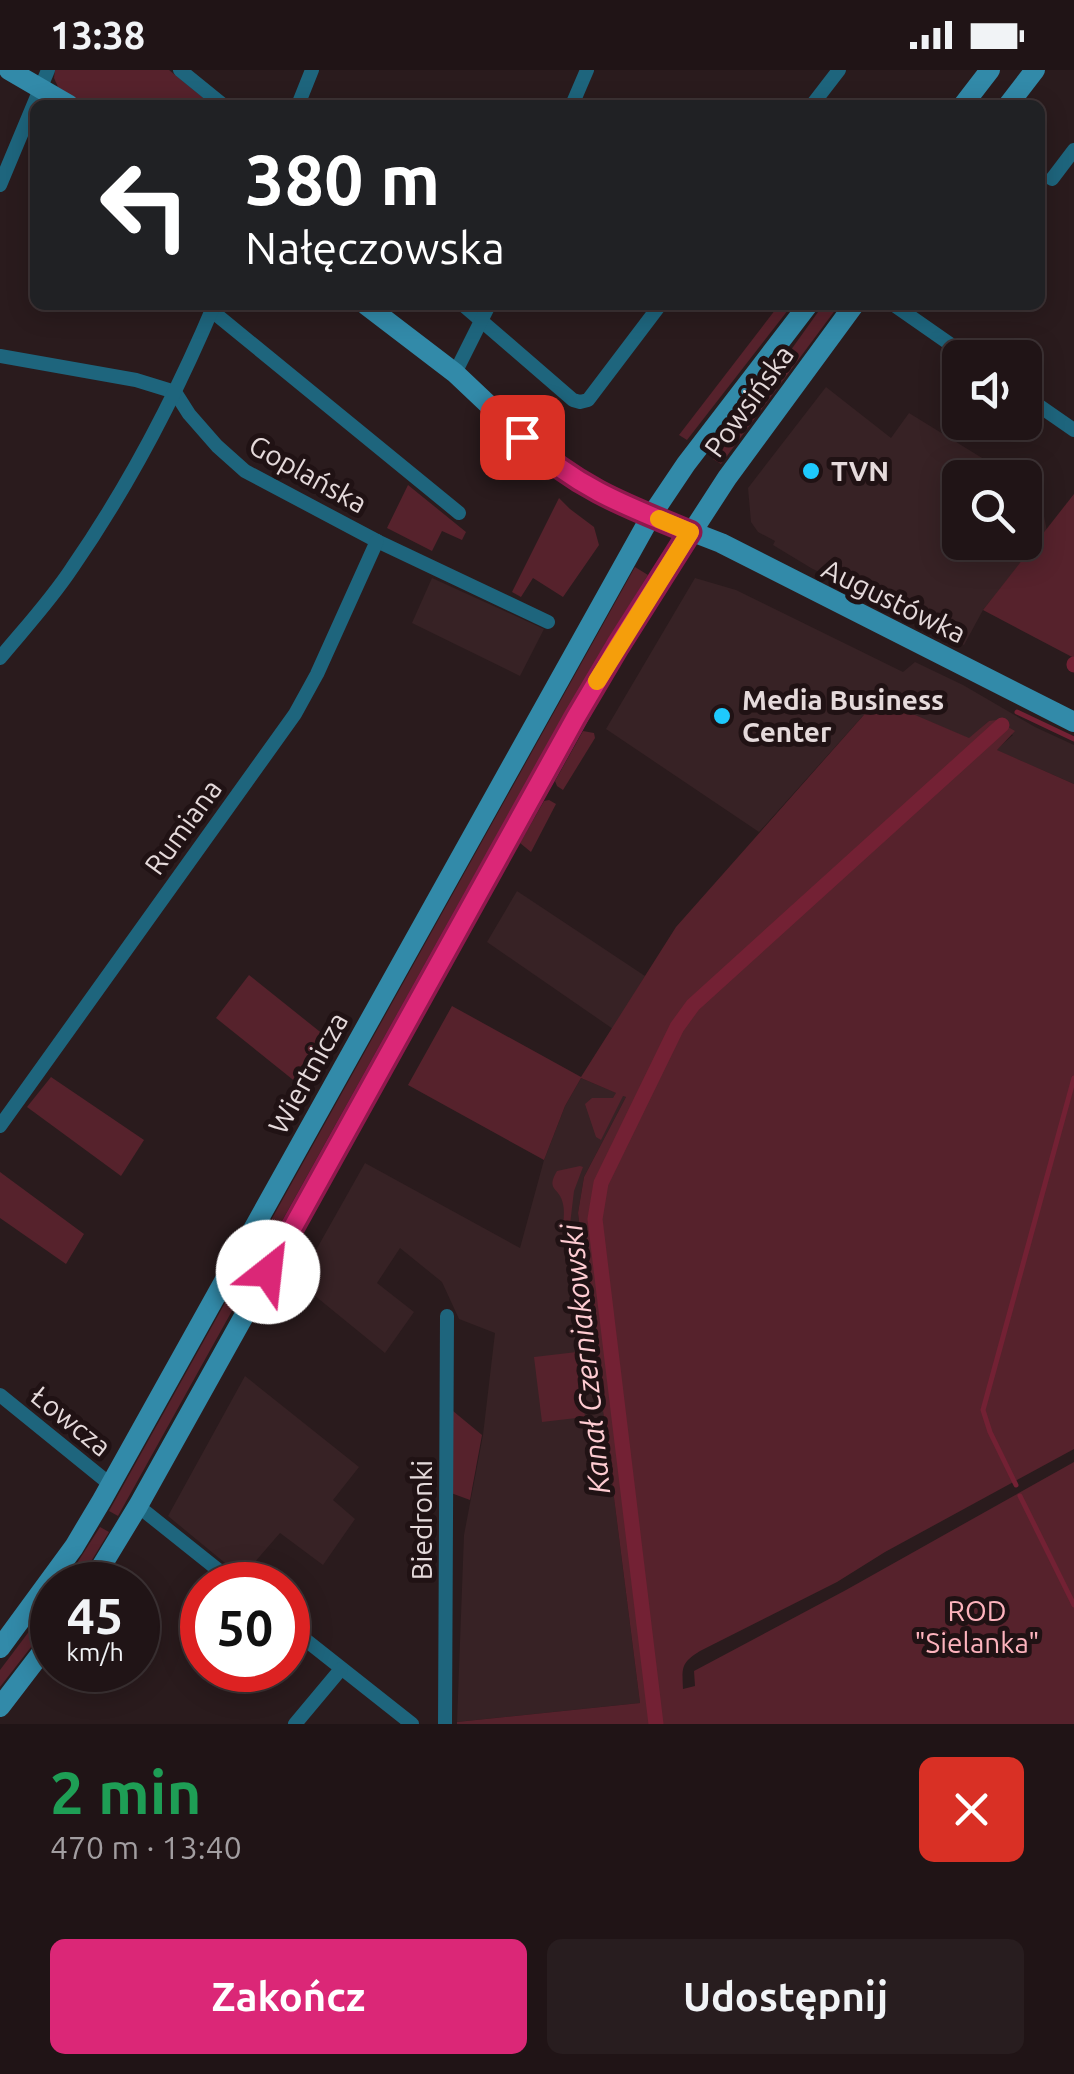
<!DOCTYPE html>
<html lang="pl">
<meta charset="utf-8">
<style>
body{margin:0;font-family:Ubuntu,sans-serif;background:#281d1f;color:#f1f3f6;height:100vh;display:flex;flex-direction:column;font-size:38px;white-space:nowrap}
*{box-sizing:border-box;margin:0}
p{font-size:32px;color:#a29ea1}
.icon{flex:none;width:55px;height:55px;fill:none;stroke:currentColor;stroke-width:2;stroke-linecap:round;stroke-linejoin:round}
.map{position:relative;height:1654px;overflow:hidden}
.side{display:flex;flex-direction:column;background:#201416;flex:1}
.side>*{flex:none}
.guide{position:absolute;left:30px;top:30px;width:1015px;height:210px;border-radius:15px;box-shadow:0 5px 25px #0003,0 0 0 2px #3d3335;background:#202124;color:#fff;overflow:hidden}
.buttons{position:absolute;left:942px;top:270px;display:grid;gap:20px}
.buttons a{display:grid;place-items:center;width:100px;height:100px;border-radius:15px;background:#201416;box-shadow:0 5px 25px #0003,0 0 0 2px #3d3335;font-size:50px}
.speed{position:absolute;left:30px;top:1492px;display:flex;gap:20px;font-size:50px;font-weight:700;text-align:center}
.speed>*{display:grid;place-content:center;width:130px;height:130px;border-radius:50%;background:#201416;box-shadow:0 5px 25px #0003,0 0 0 2px #3d3335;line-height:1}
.speed small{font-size:25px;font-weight:400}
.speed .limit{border:15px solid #d22;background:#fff;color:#111}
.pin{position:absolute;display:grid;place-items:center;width:85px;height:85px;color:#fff;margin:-42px;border-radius:20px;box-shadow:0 5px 15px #0006}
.me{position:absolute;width:110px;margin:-55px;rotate:29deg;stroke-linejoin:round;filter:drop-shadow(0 0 8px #0008)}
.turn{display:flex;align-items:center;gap:35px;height:210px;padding:0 50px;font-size:45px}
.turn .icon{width:130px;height:130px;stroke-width:2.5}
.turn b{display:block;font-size:70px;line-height:85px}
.round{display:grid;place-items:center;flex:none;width:105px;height:105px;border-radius:15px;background:#281d1f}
.overview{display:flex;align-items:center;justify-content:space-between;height:170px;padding:0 50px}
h1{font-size:60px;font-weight:600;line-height:75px;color:#1e9e55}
.action{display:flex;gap:20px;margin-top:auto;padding:20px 50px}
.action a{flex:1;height:115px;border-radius:15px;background:#db2777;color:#fff;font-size:40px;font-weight:600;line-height:115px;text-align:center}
.action a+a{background:#281d1f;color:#f1f3f6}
.status{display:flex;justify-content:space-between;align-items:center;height:70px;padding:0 50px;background:#201416;direction:ltr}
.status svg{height:28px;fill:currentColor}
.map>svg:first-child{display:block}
.built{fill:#372225}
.green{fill:#56222c}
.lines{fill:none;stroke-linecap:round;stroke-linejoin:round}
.stream{stroke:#732134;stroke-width:5}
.canal{stroke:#732134;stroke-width:15}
.street{stroke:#1e657d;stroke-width:14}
.secondary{stroke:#328aa9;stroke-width:20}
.route-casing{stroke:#8e194d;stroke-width:25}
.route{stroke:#db2777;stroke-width:18}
.slow{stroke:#f59e0b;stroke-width:18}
.poi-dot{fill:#1ec9fd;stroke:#201214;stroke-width:4}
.labels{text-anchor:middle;stroke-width:10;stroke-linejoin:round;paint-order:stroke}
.street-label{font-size:28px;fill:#e5dadb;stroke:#201214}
.poi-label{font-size:28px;font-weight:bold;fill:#e5dadb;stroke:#201214;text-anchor:start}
.park-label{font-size:28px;fill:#fdb3bd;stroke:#201214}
.water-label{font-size:30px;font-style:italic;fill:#ffccd2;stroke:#201214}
</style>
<div class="status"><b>13:38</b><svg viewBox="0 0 49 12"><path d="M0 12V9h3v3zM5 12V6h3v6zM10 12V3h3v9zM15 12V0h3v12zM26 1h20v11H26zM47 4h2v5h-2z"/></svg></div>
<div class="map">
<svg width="1074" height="1654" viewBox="0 0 1074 1654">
<rect width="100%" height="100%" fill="#2a1b1d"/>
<!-- built -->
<g class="built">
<path d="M826 317 891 368 909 343 1013 407 960 408V472H1025V416L1040 426 1047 461 983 540 964 575 811 498 773 475 775 471 758 462 751 452 748 418Z"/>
<path d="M432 508 544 559 520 606 412 553Z"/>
<path d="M695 508 736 520 903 602 915 592 963 615 1035 657 1074 675V714L996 680 1013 665 989 651 970 669 878 629 759 762 606 659Z"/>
<path d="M517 821 645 906 613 959 487 872Z"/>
<path d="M581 1008 626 1027 584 1107 578 1143 640 1633 457 1652 464 1465 483 1365 495 1263 459 1249 442 1212 400 1178 377 1213 414 1242 385 1283 298 1212 365 1093 520 1178 544 1090 565 1036Z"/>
<path d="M245 1306 359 1397 333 1430 355 1449 323 1495 280 1463 242 1507 168 1446Z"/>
</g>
<!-- green -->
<g class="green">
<path d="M55 0H169L212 35H84L58 17 54 8Z"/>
<path d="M779 235H792L687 370 679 365Z"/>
<path d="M823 235H839L721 394 713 389Z"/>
<path d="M408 415 466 462 462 470 442 461 432 481 387 458Z"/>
<path d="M1074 424V588L983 540Z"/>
<path d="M559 428 570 439 594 457 599 475 563 527 533 508 521 527 512 522Z"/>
<path d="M635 497 648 505 600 583 462 827 118 1446 109 1441Z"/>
<path d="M878 629 969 668 989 651 996 650 1015 661 997 680 1074 714V1379L885 1482 837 1512 700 1581C681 1593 682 1597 683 1619L695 1616 694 1601 846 1520 1074 1392V1654H457V1652L640 1633 578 1143 584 1107 626 1027 623 1026 601 1070 596 1067 585 1034 592 1028H613L616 1023 581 1008 565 1036 544 1090 408 1015 452 936 581 1007 676 857Z"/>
<path d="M583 661 594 663 595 668 563 720 557 716 555 711Z"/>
<path d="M549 730 556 734 531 782 520 773 544 731Z"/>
<path d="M249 905 324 965 297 1013 216 948Z"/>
<path d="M51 1007 144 1070 121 1106 27 1037Z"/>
<path d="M580 1096 583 1097 574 1121 569 1163 563 1162C563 1153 565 1142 563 1134 560 1117 545 1121 557 1101Z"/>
<path d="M0 1102 84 1164 66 1194 0 1148Z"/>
<path d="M577 1282 585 1347 542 1352 534 1287Z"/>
<path d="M453 1341 482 1365 470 1430 451 1423Z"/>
<path d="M100 1457 109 1462 81 1508 76 1515H63Z"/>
<path d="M52 1531V1550L0 1617V1600Z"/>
</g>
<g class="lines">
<!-- stream -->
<g class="stream">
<path d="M1017 642 1074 669"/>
<path d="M1016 1415 990 1362 983 1340 1074 1008"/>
<path d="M1020 1426 1074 1535"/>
</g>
<!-- canal -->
<g class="canal">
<path d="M1074 595V594"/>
<path d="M656 1654 595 1149 601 1113 677 957 693 935 1002 655"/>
</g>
<!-- street -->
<g class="street">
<path d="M180 0 223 35"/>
<path d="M298 35 312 0"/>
<path d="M572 35 587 0"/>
<path d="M812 35 839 0"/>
<path d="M1052 109 1074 80"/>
<path d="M0 115 48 0"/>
<path d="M463 235 573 330 580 332 588 330 660 235"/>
<path d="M894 235 970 288"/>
<path d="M212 241 459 443"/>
<path d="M0 286 136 310 175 322 189 344 217 376 245 401 377 471 548 552"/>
<path d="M455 303 489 235"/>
<path d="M1025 326 1074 360"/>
<path d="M0 588C24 559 51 530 72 498 128 417 176 325 214 235"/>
<path d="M0 1056 295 644 317 604 377 471"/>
<path d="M0 1325 111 1415"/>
<path d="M138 1436 237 1515"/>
<path d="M288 1556 412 1654"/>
<path d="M295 1654 341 1599"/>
<path d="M445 1654 447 1246"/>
</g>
<!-- secondary -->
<g class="secondary">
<path d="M9 0 69 35"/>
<path d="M963 35 990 0"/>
<path d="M1008 35 1035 0"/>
<path d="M366 235 455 303 545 388 571 407 628 437 721 473 1074 652"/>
<path d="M90 1515 138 1436 618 576 727 408 854 235"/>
<path d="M0 1578 74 1477 102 1430 651 446 686 394 808 235"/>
<path d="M0 1637 52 1569"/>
</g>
</g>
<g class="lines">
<!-- route casing -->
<g class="route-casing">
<path id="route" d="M268 1202 576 647 618 576 690 462C623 435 576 417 522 367"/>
</g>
<!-- route -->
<use href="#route" class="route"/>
<!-- slow -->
<path class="slow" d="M597 611 690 462 659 449"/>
</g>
<!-- markers -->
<g class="poi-dot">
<circle cx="811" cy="401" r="10"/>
<circle cx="722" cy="646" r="10"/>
</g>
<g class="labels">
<!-- street labels -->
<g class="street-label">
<text transform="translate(749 331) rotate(-54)" y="10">Powsińska</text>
<text transform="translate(308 404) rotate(29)" y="10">Goplańska</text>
<text transform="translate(894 531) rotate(26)" y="10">Augustówka</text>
<text transform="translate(183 757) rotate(-54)" y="10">Rumiana</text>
<text transform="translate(308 1003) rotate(-61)" y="10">Wiertnicza</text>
<text transform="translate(71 1351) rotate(39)" y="10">Łowcza</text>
<text transform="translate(422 1450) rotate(-90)" y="10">Biedronki</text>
</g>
<!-- poi labels -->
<g class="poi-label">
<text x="831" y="411">TVN</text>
<text x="742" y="640">Media Business<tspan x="742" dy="32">Center</tspan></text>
</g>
<!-- park labels -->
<g class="park-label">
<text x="977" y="1551">ROD<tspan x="977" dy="32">"Sielanka"</tspan></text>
</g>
<!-- water labels -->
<g class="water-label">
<text transform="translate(586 1289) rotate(-96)" y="10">Kanał Czerniakowski</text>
</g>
</g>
</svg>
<div class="buttons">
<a><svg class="icon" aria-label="sound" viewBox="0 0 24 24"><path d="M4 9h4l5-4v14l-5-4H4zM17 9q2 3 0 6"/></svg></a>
<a><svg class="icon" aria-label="search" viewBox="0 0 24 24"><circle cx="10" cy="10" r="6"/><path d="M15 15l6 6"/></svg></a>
</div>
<div class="speed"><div>45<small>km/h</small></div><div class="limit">50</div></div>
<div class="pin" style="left:522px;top:367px;background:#d93025"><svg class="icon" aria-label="arrive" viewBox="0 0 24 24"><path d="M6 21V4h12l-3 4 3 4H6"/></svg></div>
<svg class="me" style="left:268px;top:1202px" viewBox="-20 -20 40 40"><circle r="19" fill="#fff"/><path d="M0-13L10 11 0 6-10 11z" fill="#db2777"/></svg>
<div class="guide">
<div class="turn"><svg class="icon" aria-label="left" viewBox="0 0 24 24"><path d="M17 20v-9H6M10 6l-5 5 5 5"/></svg><div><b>380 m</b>Nałęczowska</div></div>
</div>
</div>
<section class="side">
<div class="overview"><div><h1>2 min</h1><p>470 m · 13:40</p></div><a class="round" style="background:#d93025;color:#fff"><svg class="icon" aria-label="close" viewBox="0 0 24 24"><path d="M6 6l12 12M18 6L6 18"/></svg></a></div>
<div class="action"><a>Zakończ</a><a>Udostępnij</a></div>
</section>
